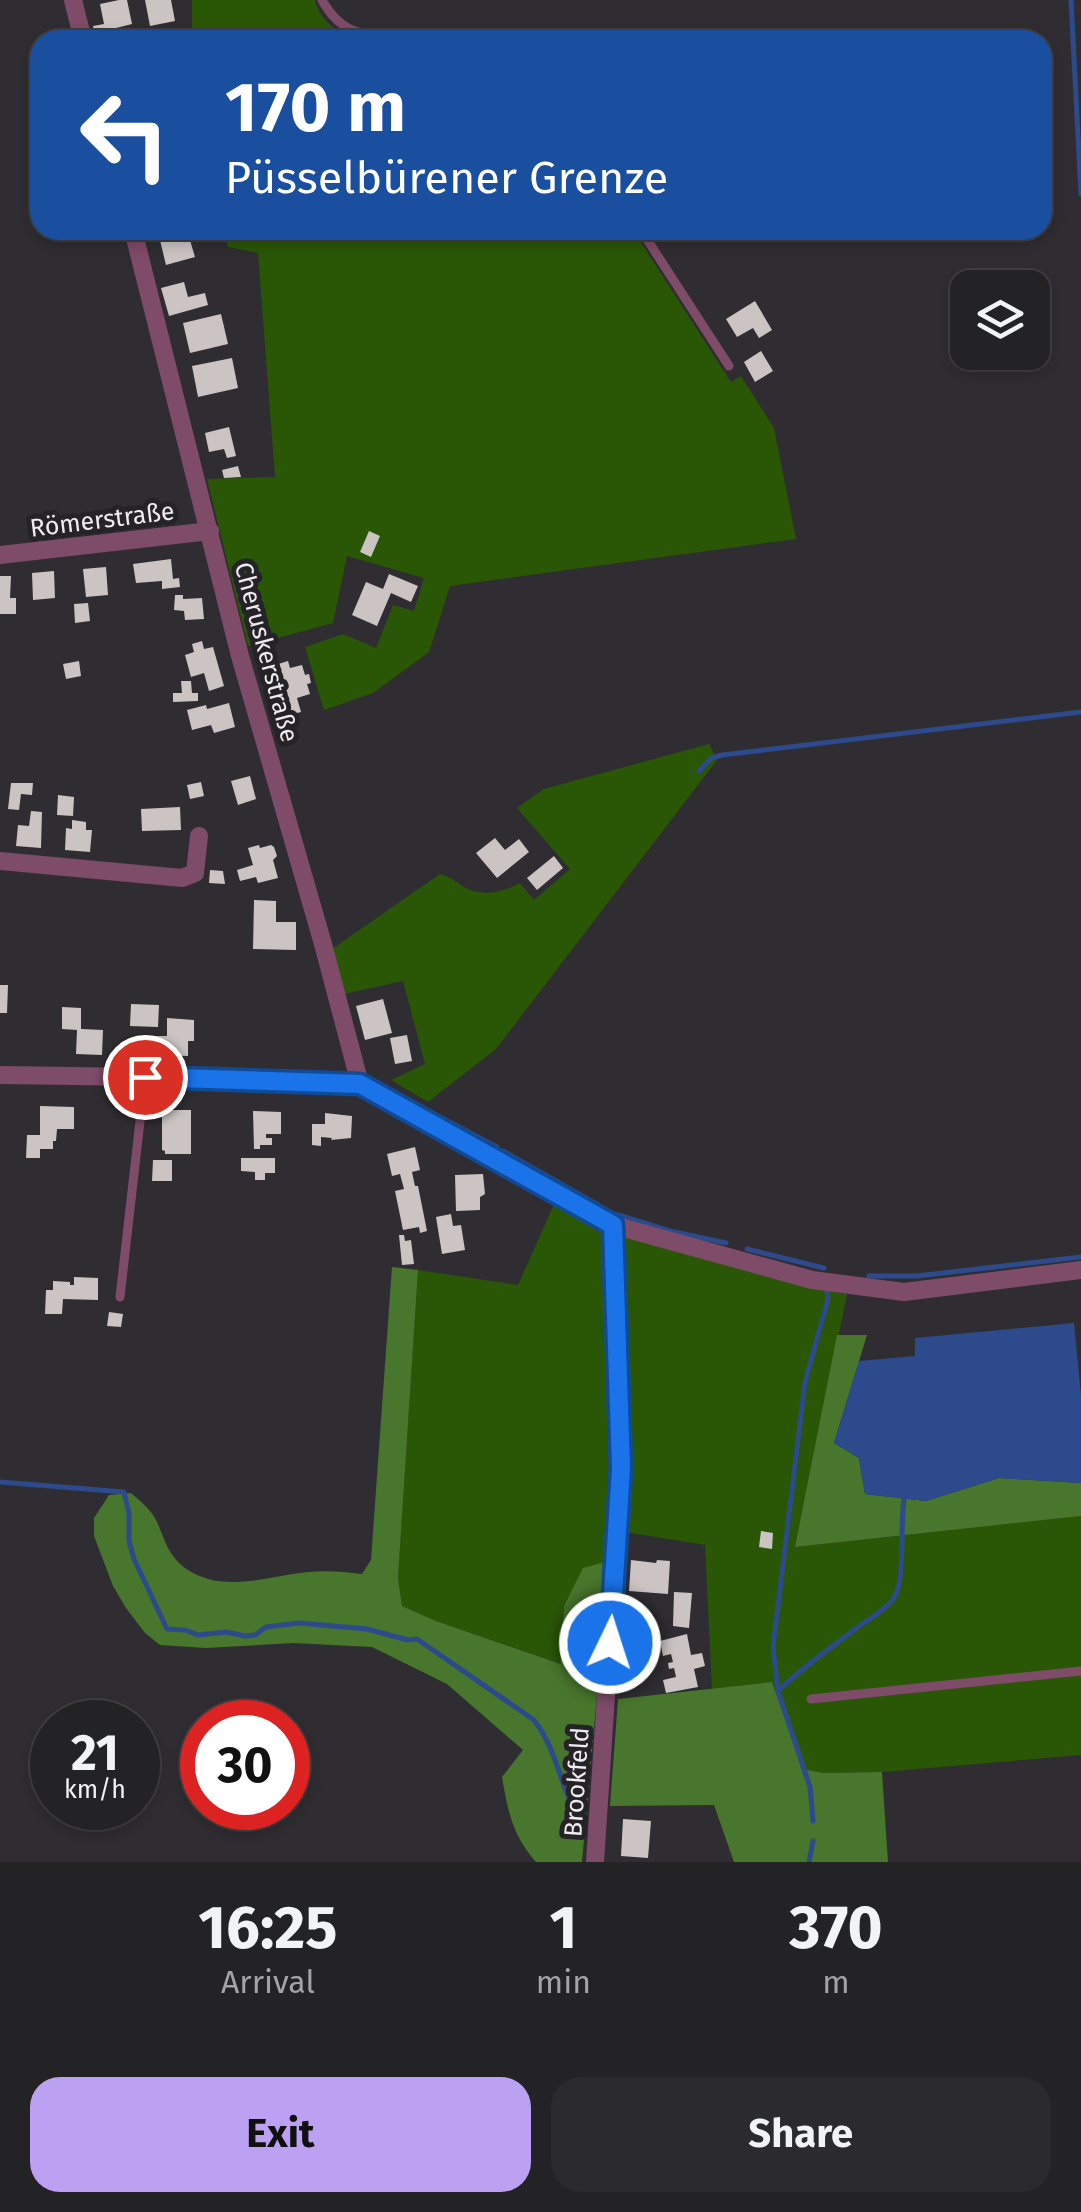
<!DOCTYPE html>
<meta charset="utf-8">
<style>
body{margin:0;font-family:"Fira Sans",sans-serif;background:#2b2a2d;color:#f1f3f6;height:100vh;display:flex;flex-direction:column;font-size:38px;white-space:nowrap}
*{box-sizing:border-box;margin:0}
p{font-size:32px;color:#a3a4a7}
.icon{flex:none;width:55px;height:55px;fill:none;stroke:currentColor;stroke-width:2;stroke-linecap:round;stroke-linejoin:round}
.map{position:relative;height:1862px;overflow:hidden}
.sheet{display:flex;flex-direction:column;background:#232225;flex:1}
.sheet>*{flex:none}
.banner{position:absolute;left:30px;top:30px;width:1022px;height:210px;border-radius:30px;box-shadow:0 5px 15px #0003,0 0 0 2px #403f42;background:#1a4fa0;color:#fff;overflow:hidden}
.tools{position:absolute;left:950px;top:270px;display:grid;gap:20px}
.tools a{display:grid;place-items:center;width:100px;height:100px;border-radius:20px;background:#232225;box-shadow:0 5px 15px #0003,0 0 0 2px #403f42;font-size:50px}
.speed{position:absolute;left:30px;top:1700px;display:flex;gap:20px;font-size:50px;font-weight:700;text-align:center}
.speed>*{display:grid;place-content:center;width:130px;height:130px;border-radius:50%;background:#232225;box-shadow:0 5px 15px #0003,0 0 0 2px #403f42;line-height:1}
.speed small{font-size:25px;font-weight:400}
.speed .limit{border:15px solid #d22;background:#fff;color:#111}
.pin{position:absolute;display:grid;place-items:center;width:85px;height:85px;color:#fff;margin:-42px;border:5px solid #fff;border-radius:50%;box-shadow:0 2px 10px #0007}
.me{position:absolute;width:110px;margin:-55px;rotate:4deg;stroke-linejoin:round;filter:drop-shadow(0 0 8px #0008)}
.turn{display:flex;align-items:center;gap:35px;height:210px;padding:0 30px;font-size:45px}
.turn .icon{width:130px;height:130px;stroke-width:2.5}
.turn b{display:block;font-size:70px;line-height:85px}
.eta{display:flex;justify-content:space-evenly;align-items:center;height:170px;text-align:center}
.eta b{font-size:60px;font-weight:700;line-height:70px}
.button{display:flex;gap:20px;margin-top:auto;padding:20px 30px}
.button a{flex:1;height:115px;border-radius:30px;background:#bca0f2;color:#111;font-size:40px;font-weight:700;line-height:115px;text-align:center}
.button a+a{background:#2b2a2d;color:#f1f3f6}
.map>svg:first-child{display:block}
.green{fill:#2a5706}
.forest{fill:#48762c}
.water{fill:#2c4a8c}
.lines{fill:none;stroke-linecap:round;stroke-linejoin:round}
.stream{stroke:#2c4a8c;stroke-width:5}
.building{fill:#cbc4c3}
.service{stroke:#7e4b69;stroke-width:9}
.minor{stroke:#7e4b69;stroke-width:18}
.route-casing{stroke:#114b97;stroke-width:25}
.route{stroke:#1a73e8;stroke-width:18}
.labels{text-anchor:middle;stroke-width:10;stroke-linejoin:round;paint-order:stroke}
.street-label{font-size:25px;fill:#edecef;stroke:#252327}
</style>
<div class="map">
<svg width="1081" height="1862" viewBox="0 0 1081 1862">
<rect width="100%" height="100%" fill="#2f2d31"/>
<!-- green -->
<g class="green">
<path d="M192 0H315C320 22 341 36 363 40H192Z"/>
<path d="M224 230H633L731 382 741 376 774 428 796 539 450 586 429 652 373 693 324 710 305 647 343 634 376 648 393 605 414 611 424 578 347 556 333 623 248 646 207 479 275 477 258 253 228 247Z"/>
<path d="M709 744 717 760 496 1049 428 1102 391 1080 425 1064 403 981 344 994 332 949 440 874C452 877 459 885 470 890 487 896 505 891 520 883L534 900 570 869 517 808 544 789Z"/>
<path d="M555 1202 606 1235 615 1468 609 1561 564 1605 562 1664 436 1621 402 1606 398 1578 418 1270 518 1285Z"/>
<path d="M620 1235 814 1289 847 1294 796 1547 1081 1516V1755L882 1772 824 1773 803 1769 772 1682 712 1689 705 1545 625 1532 630 1466Z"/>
</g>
<!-- forest -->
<g class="forest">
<path d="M392 1267 418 1270 398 1578 402 1606 436 1621 561 1664 564 1606 583 1568 609 1561 582 1862H536C512 1835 508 1811 502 1777L523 1750 447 1684 372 1647 293 1643 206 1648 160 1645 145 1633 126 1608 113 1586 94 1536V1518L109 1495 131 1493C140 1501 152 1510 157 1522 165 1540 168 1555 185 1568 221 1593 260 1578 300 1573 321 1570 341 1571 362 1574L371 1560Z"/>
<path d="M837 1335H867L834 1443 859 1458 865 1494 926 1501 999 1478 1081 1483V1516L795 1547Z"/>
<path d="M772 1682 803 1769 824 1773 882 1772 888 1862H734L714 1805 610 1806 618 1699Z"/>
</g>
<!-- water -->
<path class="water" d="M1074 1323 1081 1396V1483L999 1478 926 1501 865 1494 859 1458 834 1443 859 1361 915 1356V1338Z"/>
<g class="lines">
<!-- stream -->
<g class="stream">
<path d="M1071 0 1081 194"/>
<path d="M699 771 711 758 722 755 1081 712"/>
<path d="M389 1090 497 1147"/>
<path d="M503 1151 600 1206"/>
<path d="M615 1214 670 1231 726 1243"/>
<path d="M747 1249 824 1268"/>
<path d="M869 1276H917L1081 1257"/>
<path d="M0 1482 124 1492 129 1513V1541L134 1559 167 1629 185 1630 198 1635 226 1632 245 1636 255 1635 266 1627 299 1623 367 1629 408 1640 417 1639 534 1720C553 1745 556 1766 567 1793 572 1806 578 1818 584 1830"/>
<path d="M780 1689C803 1667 829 1649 854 1630 867 1620 890 1608 896 1594 905 1574 900 1523 904 1499"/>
<path d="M813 1821 810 1787 778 1691 773 1647 805 1382 828 1299 827 1291"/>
<path d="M809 1862 813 1841"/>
</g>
</g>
<!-- building -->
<g class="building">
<path d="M119 0H127L132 24 112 29 115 40H96L93 26 104 24 100 4Z"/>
<path d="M145 0H171L175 21 150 26Z"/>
<path d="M166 230H187L195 257 166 265 158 232Z"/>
<path d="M184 282 188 297 205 293 208 305 169 316 161 288Z"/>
<path d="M755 301 772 330 759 338 753 328 737 337 726 319Z"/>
<path d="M221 314 228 344 190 353 183 323Z"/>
<path d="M761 351 773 371 755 382 744 362Z"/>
<path d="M232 358 238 388 198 397 192 366Z"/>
<path d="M229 427 236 456 227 458 224 449 209 452 205 433Z"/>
<path d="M238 466 241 477 224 478 222 470Z"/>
<path d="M369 531 380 536 371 557 360 552Z"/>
<path d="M171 559 173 579 179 578 180 587 162 589V581L136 583 133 564Z"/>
<path d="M106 567 108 595 86 597 83 569Z"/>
<path d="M54 571 55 598 33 600 32 573Z"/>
<path d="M389 574 418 586 411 602 391 593 377 626 352 615 366 582 383 589Z"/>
<path d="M0 576H11L10 598H16V614H0Z"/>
<path d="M175 595H183V599L202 598 204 619 185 620 184 611 174 610Z"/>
<path d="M88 603 90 621 75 623 74 604Z"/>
<path d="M202 641 204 649 213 647 224 686 209 691 204 673 191 677 185 655 194 652 192 644Z"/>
<path d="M79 661 81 676 66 679 63 664Z"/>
<path d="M288 661 290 668 302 665 305 675 309 674 311 683 307 684 310 694 297 698 301 712 286 716 284 706 289 705 283 682 275 665Z"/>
<path d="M181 681H191L192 693H198V701L173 702V693H182Z"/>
<path d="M229 703 235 727 214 733 211 725 192 730 187 710 206 705 207 709Z"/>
<path d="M250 776 256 799 238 805 231 781Z"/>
<path d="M201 782 204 796 190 799 187 785Z"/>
<path d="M11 783H33L32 795 21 794 19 810 8 809Z"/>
<path d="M58 795 74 797 73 816 57 815Z"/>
<path d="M180 807 181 830 142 831 141 809Z"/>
<path d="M31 811 42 812 41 848 16 846 18 825 29 826Z"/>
<path d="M72 820 86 822V830H92L90 852 65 850 66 828 72 829Z"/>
<path d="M495 838 505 850 519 839 529 852 497 878 476 853Z"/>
<path d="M259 845 260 848 271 845 274 847 277 856 273 860 278 878 258 883 256 877 240 881 237 870 253 865 248 848Z"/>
<path d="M554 856 563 868 537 890 527 878Z"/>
<path d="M210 870 223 871 225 884 209 883Z"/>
<path d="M254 900 276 901V922H296V950L253 949Z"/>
<path d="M0 985H8L7 1013H0Z"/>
<path d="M383 999 392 1033 365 1040 356 1006Z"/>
<path d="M131 1004 159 1005 158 1027 130 1026Z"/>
<path d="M62 1007 81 1008V1029L103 1030 102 1055 76 1054 77 1030 62 1029Z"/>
<path d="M167 1018 194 1020V1041H188V1056L146 1055 147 1036H167Z"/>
<path d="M407 1035 412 1061 395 1064 390 1038Z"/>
<path d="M40 1106 74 1107V1129H57L56 1141H53V1149H40V1158H26L27 1135H40Z"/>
<path d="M162 1110H191V1154H165V1151L162 1150Z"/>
<path d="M253 1111 281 1112V1134H266V1138H272V1145H260V1149H254Z"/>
<path d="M325 1113 352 1116 351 1138 331 1140 332 1138 321 1137V1146L312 1145V1124H325Z"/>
<path d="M415 1147 420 1170 412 1172 415 1186H418L427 1231 420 1233 419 1227 403 1230 395 1191 404 1189 400 1174 392 1176 387 1154Z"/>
<path d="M241 1158H275V1173H265V1180H255V1172L241 1171Z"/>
<path d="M153 1160H172V1181H152Z"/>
<path d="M483 1174 485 1194 480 1197V1210L456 1211 455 1175Z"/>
<path d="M451 1214 453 1226 461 1225 465 1250 442 1254 436 1217Z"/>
<path d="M399 1235H404L405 1241 411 1240 414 1264 402 1265Z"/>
<path d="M74 1277 98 1278V1300L63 1299 62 1314H45L46 1290H53V1281L70 1282V1285H74Z"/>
<path d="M109 1312 123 1314 121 1327 107 1326Z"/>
<path d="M761 1531 773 1533 772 1549 759 1547Z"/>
<path d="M631 1560 656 1563 657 1560 670 1561 668 1594 629 1591Z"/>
<path d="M674 1592 692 1593 689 1628 673 1626Z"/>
<path d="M687 1634 691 1655 702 1653 705 1666 694 1669 698 1687 666 1693 663 1680 676 1677 674 1668 669 1669 668 1663 673 1662 671 1654 663 1656 660 1641Z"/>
<path d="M623 1819 651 1821 648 1858 621 1856Z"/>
</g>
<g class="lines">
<!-- service -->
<g class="service">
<path d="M322 0C343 38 366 33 405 40"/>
<path d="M641 230 729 366"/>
<path d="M120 1297 145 1077"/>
<path d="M811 1699 1081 1671"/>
</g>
<!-- minor -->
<g class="minor">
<path d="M73 0 83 40"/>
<path d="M133 230 240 656 323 944 360 1084"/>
<path d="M0 555 210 531"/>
<path d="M0 861 182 878 195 873 199 836"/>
<path d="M0 1075 145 1077 360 1084 613 1225 812 1280 904 1292 1081 1270"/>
<path d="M595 1862 621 1468 613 1225"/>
</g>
</g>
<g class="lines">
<!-- route casing -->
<g class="route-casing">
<path id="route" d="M145 1077 360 1084 613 1225 621 1468 610 1643"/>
</g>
<!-- route -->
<use href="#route" class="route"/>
</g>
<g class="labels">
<!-- street labels -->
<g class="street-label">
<text transform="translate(102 519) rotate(-7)" y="9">Römerstraße</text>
<text transform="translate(267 652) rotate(75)" y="9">Cheruskerstraße</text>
<text transform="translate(576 1782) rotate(-86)" y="9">Brookfeld</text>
</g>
</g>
</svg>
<div class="tools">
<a><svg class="icon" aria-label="layers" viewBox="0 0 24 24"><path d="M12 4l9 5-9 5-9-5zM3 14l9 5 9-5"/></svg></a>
</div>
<div class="speed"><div>21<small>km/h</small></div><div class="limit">30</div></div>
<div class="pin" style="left:145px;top:1077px;background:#d93025"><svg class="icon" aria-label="arrive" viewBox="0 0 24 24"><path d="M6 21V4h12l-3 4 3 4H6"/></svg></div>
<svg class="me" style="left:610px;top:1643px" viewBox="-20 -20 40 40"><circle r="17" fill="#1a73e8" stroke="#fff" stroke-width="3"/><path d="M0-11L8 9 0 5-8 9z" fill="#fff"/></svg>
<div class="banner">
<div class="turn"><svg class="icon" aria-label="left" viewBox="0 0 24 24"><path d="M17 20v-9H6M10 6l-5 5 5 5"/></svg><div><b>170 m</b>Püsselbürener Grenze</div></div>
</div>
</div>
<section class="sheet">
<div class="eta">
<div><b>16:25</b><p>Arrival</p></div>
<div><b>1</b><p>min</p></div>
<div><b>370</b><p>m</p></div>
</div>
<div class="button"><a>Exit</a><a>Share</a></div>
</section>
